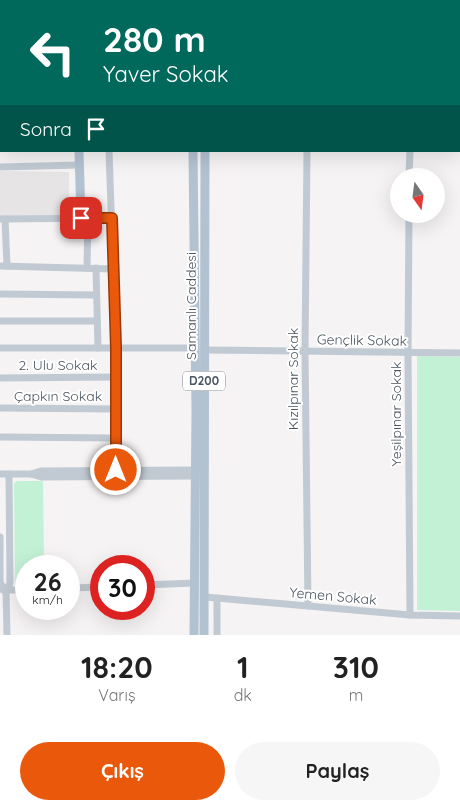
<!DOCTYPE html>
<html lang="tr">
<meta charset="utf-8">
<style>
body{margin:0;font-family:Quicksand,sans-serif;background:#f6f6f6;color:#222;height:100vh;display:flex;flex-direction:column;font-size:19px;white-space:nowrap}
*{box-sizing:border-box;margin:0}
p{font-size:16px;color:#767676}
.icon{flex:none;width:28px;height:28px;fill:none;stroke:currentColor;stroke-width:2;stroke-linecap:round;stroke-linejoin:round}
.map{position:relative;height:635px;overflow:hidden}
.details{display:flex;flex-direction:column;background:#fff;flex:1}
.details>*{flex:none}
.hud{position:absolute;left:0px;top:0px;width:460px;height:152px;box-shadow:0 5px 20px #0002;background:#00695c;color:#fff;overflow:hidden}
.needle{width:32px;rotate:166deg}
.buttons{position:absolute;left:390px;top:168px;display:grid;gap:10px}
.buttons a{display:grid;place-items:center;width:55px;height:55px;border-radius:50%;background:#fff;box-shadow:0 5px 20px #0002;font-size:25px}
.speed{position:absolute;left:15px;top:555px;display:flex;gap:10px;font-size:25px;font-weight:700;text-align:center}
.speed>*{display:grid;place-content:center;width:65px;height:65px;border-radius:50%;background:#fff;box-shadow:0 5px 20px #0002;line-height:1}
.speed small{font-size:12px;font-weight:400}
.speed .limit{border:8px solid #d22;background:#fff;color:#111}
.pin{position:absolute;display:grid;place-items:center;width:42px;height:42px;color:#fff;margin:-21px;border-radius:10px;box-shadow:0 2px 8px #0006}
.me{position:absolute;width:55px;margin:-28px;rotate:0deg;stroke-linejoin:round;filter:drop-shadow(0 0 4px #0008)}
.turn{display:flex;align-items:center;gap:18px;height:105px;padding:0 20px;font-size:22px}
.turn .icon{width:65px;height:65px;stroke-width:2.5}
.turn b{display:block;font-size:35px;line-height:42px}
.then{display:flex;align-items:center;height:48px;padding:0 20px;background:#0003;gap:10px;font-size:19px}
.eta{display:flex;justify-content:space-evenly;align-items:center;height:85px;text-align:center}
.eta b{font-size:30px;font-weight:700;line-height:35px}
.action{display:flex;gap:10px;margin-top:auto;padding:10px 20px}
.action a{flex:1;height:58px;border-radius:30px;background:#ea580c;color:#fff;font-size:20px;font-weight:700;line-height:58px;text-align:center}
.action a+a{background:#f6f6f6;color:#222}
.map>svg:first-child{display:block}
.education{fill:#e6e4e5}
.green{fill:#c3f1d5}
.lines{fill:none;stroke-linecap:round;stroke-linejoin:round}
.minor{stroke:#c1cad2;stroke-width:7}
.major{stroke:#b3c2d1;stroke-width:9}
.route-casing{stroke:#983908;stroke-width:12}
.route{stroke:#ea580c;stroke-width:9}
.labels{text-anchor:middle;stroke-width:4;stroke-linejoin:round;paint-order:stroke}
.shield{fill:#fff;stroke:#808990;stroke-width:1}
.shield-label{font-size:12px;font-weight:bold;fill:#4a5661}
.street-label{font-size:14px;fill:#4a5661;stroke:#fff}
</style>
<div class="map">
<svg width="460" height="635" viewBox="0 0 460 635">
<rect width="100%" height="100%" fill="#f5f3f3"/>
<!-- education -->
<path class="education" d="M0 171 69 172V215L0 216Z"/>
<!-- green -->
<g class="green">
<path d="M417 356 460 357V611L417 610Z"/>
<path d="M17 481H43L44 566H26V588H17L15 585 14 483Z"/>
</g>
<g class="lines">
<!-- minor -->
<g class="minor">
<path d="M50 0 57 1"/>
<path d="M377 0 384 1"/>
<path d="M323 1 324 0"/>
<path d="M407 1 408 0"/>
<path d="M440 1V0"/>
<path d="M459 16H460"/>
<path d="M0 22H1"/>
<path d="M0 51H1"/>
<path d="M0 83H1"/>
<path d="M0 104H1"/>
<path d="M109 151 116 349V476"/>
<path d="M307 151 305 351 308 606"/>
<path d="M0 167 79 165"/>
<path d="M409 176 410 151"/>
<path d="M409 214 408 353 410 615"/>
<path d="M0 219 112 218"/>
<path d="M5 219 7 266"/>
<path d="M0 266 113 269"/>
<path d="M87 268 88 218"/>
<path d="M96 268 98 348"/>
<path d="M0 294 96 295"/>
<path d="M0 321H97"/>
<path d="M0 348H195"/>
<path d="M204 350 460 353"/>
<path d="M0 378 116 377"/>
<path d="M0 408 116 409"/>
<path d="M0 437 116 438"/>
<path d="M0 474H31L41 477 194 476"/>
<path d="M31 474 41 471 194 470"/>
<path d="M0 537V583L6 591"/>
<path d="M144 585 195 583"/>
<path d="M69 588 101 587"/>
<path d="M3 590H26"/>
<path d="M205 597 410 615 460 616"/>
<path d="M7 635 6 591 10 583 9 474"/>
<path d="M217 635V598"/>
</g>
<!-- major -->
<g class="major">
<path d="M75 0V1"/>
<path d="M192 0V1"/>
<path d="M243 0 246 1"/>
<path d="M202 1 203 0"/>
<path d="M459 54H460"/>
<path d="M459 105H460"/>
<path d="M459 112H460"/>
<path d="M79 151 81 218"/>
<path d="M193 151 196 410 194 635"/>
<path d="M204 635 205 151"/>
</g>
</g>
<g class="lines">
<!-- route casing -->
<g class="route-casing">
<path id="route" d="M81 218H112L116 348V470"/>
</g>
<!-- route -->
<use href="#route" class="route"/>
</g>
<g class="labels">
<!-- shield labels -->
<rect class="shield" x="183" y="371.5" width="42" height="19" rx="4"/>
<g class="shield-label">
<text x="204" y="385">D200</text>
</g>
<!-- street labels -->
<g class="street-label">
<text transform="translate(191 306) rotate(-90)" y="5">Samanlı Caddesi</text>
<text transform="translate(362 340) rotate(1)" y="5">Gençlik Sokak</text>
<text x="58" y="370">2. Ulu Sokak</text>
<text transform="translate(293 379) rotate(-90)" y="5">Kızılpınar Sokak</text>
<text x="58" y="401">Çapkın Sokak</text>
<text transform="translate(396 414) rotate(-90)" y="5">Yeşilpınar Sokak</text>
<text transform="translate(333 596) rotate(5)" y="5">Yemen Sokak</text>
</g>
</g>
</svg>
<div class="buttons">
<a><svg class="needle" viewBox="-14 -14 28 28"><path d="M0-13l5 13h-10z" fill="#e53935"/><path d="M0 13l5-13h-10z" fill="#767676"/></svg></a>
</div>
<div class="speed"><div>26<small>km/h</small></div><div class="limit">30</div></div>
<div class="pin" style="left:81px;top:218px;background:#d93025"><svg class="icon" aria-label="arrive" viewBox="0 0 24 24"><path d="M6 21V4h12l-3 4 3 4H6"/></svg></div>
<svg class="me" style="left:116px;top:470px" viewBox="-20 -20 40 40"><circle r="17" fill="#ea580c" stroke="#fff" stroke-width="3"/><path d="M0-11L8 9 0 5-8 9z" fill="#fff"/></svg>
<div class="hud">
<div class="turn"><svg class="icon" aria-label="left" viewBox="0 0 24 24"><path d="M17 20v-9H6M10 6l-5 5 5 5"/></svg><div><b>280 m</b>Yaver Sokak</div></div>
<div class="then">Sonra<svg class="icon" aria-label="arrive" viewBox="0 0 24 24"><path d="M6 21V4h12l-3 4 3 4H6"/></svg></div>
</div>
</div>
<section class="details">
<div class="eta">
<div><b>18:20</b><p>Varış</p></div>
<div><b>1</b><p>dk</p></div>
<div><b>310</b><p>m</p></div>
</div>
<div class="action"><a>Çıkış</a><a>Paylaş</a></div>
</section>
